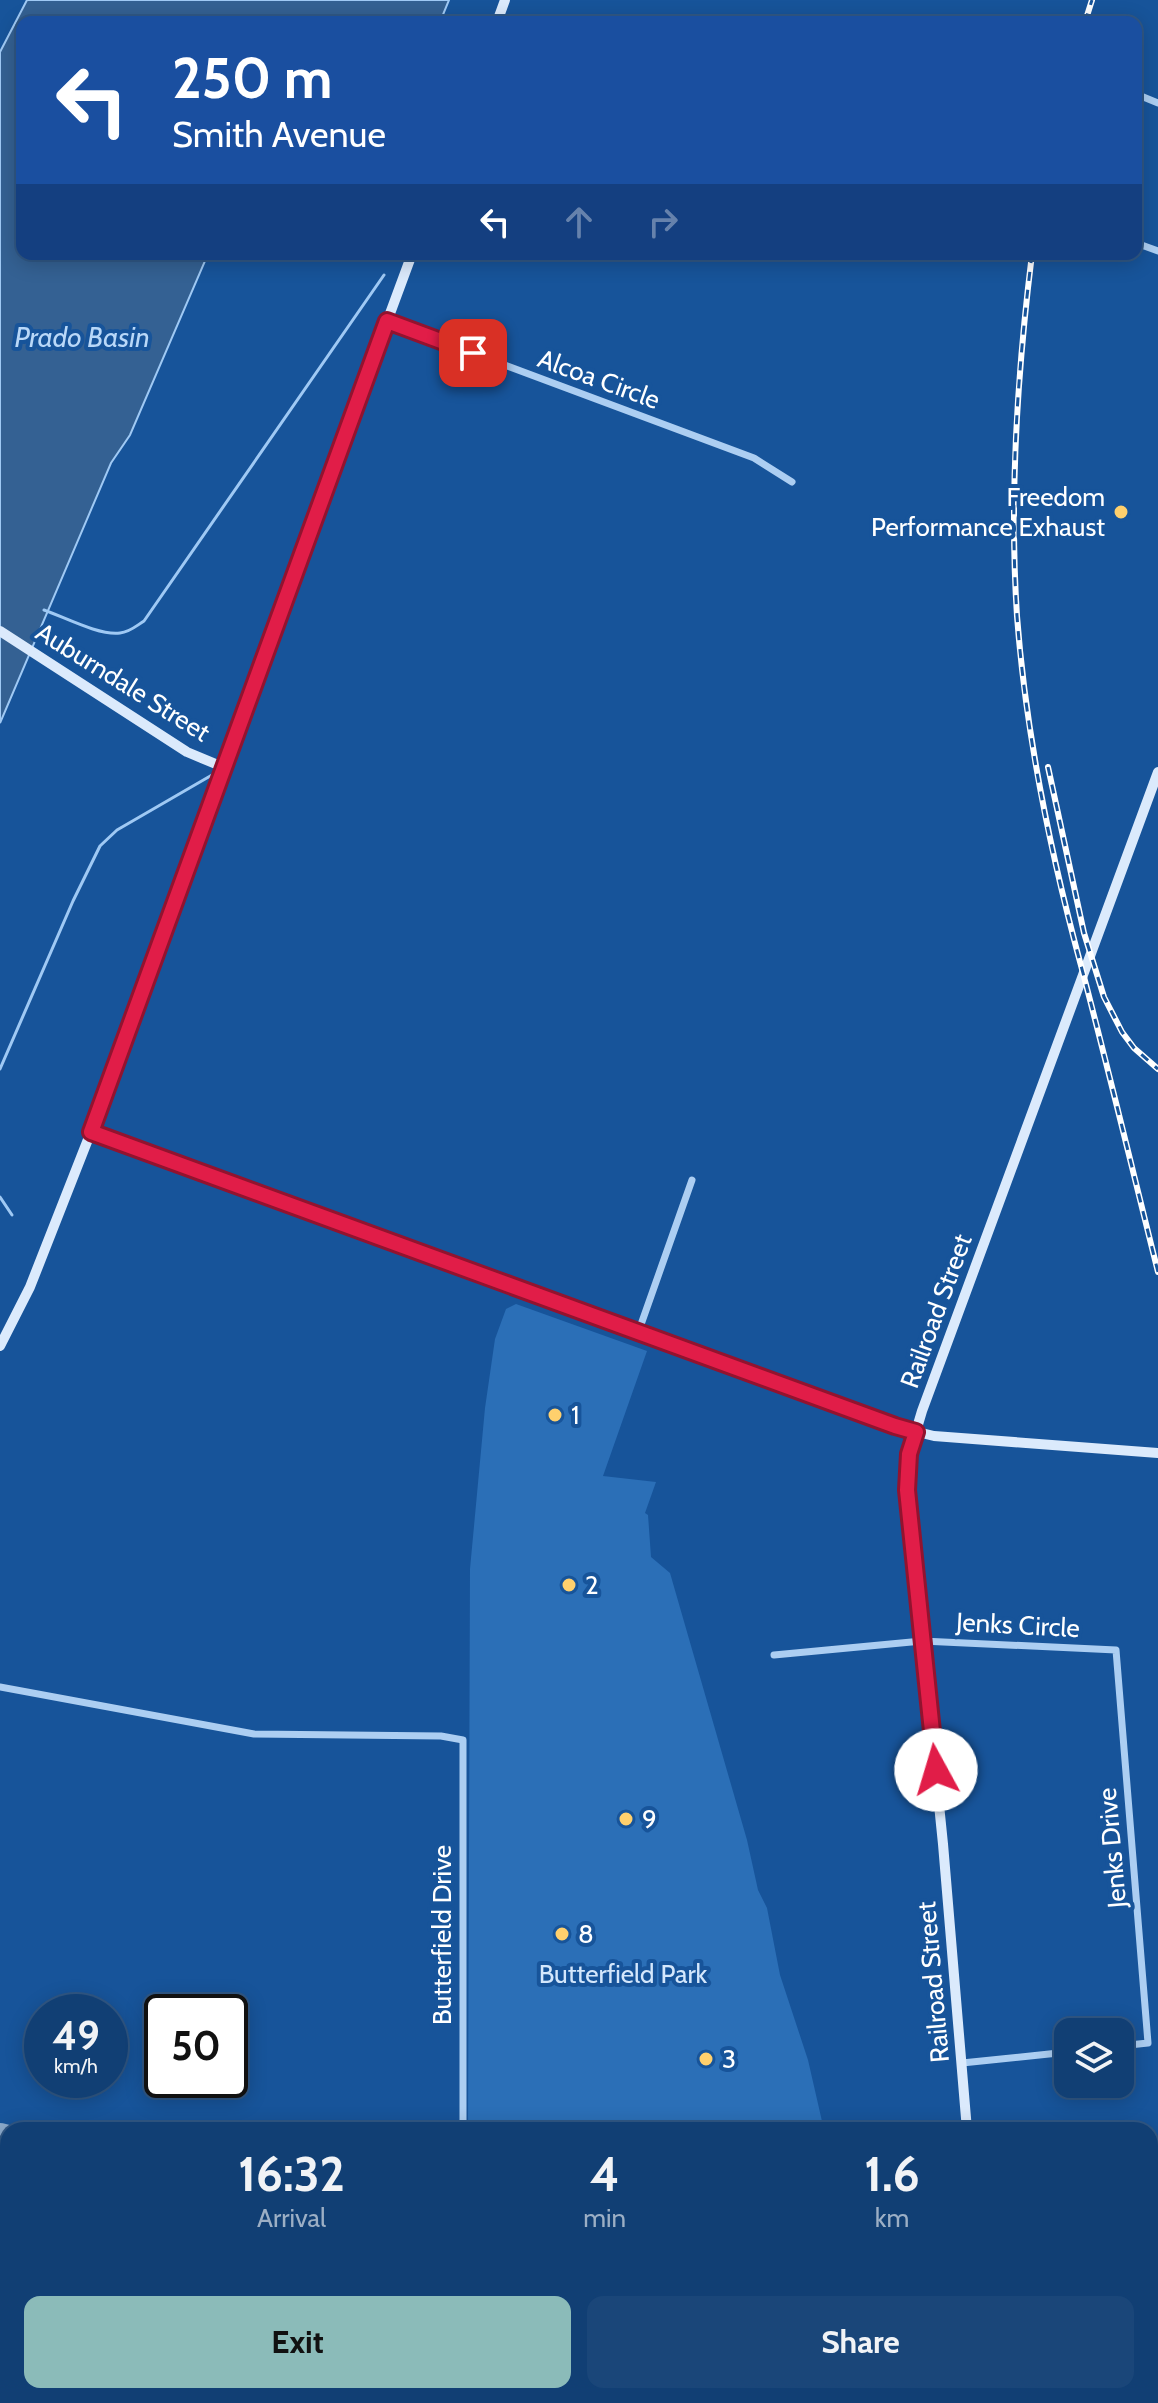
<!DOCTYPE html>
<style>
body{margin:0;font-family:Cabin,sans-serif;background:#1a4679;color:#f1f3f6;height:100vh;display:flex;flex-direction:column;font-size:30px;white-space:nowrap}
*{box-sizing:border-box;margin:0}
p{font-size:26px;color:#9cafc5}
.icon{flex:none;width:44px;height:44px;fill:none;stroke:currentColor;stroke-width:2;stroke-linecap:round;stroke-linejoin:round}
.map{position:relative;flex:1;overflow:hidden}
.details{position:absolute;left:0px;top:2122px;width:1158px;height:282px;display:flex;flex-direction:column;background:#113f74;border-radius:24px 24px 0 0;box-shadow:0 4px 20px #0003,0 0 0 2px #305886}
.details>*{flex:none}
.banner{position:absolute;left:16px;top:16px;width:1126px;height:244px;border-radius:16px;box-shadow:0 4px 20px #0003,0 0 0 2px #305886;background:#1a4fa0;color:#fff;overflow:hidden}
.tools{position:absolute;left:1054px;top:2018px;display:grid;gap:16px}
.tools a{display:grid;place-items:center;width:80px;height:80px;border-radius:16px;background:#113f74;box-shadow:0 4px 20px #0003,0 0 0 2px #305886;font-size:40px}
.speed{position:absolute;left:24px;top:1994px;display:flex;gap:16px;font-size:40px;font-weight:700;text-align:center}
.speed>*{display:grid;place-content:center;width:104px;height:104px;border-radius:50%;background:#113f74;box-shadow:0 4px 20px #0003,0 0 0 2px #305886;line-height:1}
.speed small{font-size:20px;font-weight:400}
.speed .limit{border:4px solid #111;border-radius:12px;background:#fff;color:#111}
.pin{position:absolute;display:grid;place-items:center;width:68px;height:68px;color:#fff;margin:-34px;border-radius:16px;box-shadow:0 4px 12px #0006}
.me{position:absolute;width:88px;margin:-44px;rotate:354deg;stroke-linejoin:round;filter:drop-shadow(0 0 6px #0008)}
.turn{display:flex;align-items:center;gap:28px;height:168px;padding:0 24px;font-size:36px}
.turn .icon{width:104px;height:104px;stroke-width:2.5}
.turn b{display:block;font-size:56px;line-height:68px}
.lanes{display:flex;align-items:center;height:76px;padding:0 24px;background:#0003;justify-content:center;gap:40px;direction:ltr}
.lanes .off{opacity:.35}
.eta{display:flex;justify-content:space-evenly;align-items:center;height:136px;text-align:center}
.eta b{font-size:48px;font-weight:700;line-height:56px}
.cta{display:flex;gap:16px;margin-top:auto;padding:16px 24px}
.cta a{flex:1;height:92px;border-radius:16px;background:#8bbbb9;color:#111;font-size:32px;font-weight:700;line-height:92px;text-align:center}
.cta a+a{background:#1a4679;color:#f1f3f6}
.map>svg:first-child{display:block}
.green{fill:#2b6fb7}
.water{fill:#346193;stroke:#9fc9f4;stroke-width:2}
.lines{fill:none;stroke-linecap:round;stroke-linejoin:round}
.stream{stroke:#9fc9f4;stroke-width:3}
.taxiway{stroke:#8baacc;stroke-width:24}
.street{stroke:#accef2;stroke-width:7}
.secondary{stroke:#dbeafc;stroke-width:10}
.rail-casing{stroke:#fff;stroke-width:6}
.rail{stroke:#17549a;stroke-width:3;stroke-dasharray:9;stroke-linecap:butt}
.route-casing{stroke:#92132f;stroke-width:20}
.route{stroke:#e11d48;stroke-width:14}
.poi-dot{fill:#ffd06d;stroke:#17549a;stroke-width:3}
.labels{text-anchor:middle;stroke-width:8;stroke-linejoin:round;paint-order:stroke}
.street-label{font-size:26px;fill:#fff;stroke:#17549a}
.poi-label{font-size:26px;fill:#fff;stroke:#17549a;text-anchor:start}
.park-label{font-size:26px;fill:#d4e7fc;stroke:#17549a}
.water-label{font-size:28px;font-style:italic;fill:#b9d8f8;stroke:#17549a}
</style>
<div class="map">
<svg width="1158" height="2403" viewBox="0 0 1158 2403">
<rect width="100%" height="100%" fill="#17549a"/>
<!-- green -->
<g class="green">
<path d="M516 1304 647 1351 603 1476 656 1482 645 1513 648 1515 651 1557 670 1573 747 1840 758 1890 767 1908 780 1975 808 2060 824 2130H468L470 1569 485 1408 495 1339 506 1309Z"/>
<path d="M472 2396H849L848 2403H472Z"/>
</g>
<!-- water -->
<path class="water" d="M27 0H449L440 22H22V254H208L130 435 111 463 0 723V52Z"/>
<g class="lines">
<!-- stream -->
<g class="stream">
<path d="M44 610C64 617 100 636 120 633 130 632 136 626 144 621L384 275"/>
<path d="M0 1069 73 901 100 846 117 830 212 775"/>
<path d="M0 1197 12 1215"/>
</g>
<!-- taxiway -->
<g class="taxiway">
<path d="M0 2135 8 2137"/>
<path d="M41 2396 42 2403"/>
</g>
<!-- street -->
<g class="street">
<path d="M1136 94 1158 103"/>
<path d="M1136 243 1158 251"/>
<path d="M387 321 754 458 792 482"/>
<path d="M638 1333 692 1180"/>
<path d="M774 1655 922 1641 1116 1650 1148 2043 1120 2046"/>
<path d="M0 1687 254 1734 441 1736 463 1740V2130"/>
<path d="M962 2063 1068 2052"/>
<path d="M320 2403 321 2396"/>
<path d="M462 2403V2396"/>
</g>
<!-- secondary -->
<g class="secondary">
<path d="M497 22 505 0"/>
<path d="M0 631 187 752 223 767"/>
<path d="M91 1132 897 1427 934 1436 1158 1453"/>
<path d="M0 1346 30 1287 96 1119 249 695 412 254"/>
<path d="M967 2130 943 1844 907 1490 911 1448 922 1411 1158 772"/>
<path d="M1110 2396 1115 2403"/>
</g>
<!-- rail casing -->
<g class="rail-casing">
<g id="rail">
<path d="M1085 22 1092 0"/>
<path d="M1032 254C1017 375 1009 495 1017 616 1026 737 1051 856 1083 973 1109 1072 1133 1172 1158 1272"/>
<path d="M1048 767 1084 933 1104 997 1122 1032 1134 1048 1158 1069"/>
</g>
</g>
<!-- rail -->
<use href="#rail" class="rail"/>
</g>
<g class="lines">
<!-- route casing -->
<g class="route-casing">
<path id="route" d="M473 353 387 321 91 1132 895 1426 916 1432 909 1454 907 1490 936 1770"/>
</g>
<!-- route -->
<use href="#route" class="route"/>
</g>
<!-- markers -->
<g class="poi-dot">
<circle cx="1121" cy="512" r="8"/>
<circle cx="555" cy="1415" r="8"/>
<circle cx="569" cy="1585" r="8"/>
<circle cx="626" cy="1819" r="8"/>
<circle cx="562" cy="1934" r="8"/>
<circle cx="706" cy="2059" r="8"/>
</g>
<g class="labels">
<!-- street labels -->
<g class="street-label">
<text transform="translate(599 379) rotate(20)" y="9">Alcoa Circle</text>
<text transform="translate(123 682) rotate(32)" y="9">Auburndale Street</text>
<text transform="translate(936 1311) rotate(-70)" y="9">Railroad Street</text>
<text transform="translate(1018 1625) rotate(3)" y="9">Jenks Circle</text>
<text transform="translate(1112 1848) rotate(-95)" y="9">Jenks Drive</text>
<text transform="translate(442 1935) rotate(-90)" y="9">Butterfield Drive</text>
<text transform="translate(933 1982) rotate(-95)" y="9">Railroad Street</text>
</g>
<!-- poi labels -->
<g class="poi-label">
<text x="1105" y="506" text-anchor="end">Freedom<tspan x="1105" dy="30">Performance Exhaust</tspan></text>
<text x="571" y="1424">1</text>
<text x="585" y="1594">2</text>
<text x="642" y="1828">9</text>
<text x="578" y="1943">8</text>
<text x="722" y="2068">3</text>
</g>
<!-- park labels -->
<g class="park-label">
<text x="623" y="1983">Butterfield Park</text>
</g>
<!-- water labels -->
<g class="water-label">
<text x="82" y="347">Prado Basin</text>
</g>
</g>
</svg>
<div class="tools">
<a><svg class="icon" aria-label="layers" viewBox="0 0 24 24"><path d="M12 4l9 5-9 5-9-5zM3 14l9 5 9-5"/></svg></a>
</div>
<div class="speed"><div>49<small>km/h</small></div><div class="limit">50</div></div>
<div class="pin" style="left:473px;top:353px;background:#d93025"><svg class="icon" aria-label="arrive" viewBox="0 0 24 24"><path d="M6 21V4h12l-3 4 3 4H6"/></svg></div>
<svg class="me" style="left:936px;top:1770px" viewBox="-20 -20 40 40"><circle r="19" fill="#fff"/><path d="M0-13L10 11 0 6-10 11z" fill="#e11d48"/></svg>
<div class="banner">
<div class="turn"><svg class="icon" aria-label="left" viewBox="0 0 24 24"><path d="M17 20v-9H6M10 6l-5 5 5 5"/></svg><div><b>250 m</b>Smith Avenue</div></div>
<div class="lanes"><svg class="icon" aria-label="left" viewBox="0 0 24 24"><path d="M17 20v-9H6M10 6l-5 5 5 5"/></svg><svg class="icon off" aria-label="ahead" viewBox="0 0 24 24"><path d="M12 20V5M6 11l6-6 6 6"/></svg><svg class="icon off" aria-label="right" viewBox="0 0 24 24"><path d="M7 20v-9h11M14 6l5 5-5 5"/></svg></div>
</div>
<section class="details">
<div class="eta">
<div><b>16:32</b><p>Arrival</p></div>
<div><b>4</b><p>min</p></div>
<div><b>1.6</b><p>km</p></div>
</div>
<div class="cta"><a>Exit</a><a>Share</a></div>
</section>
</div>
